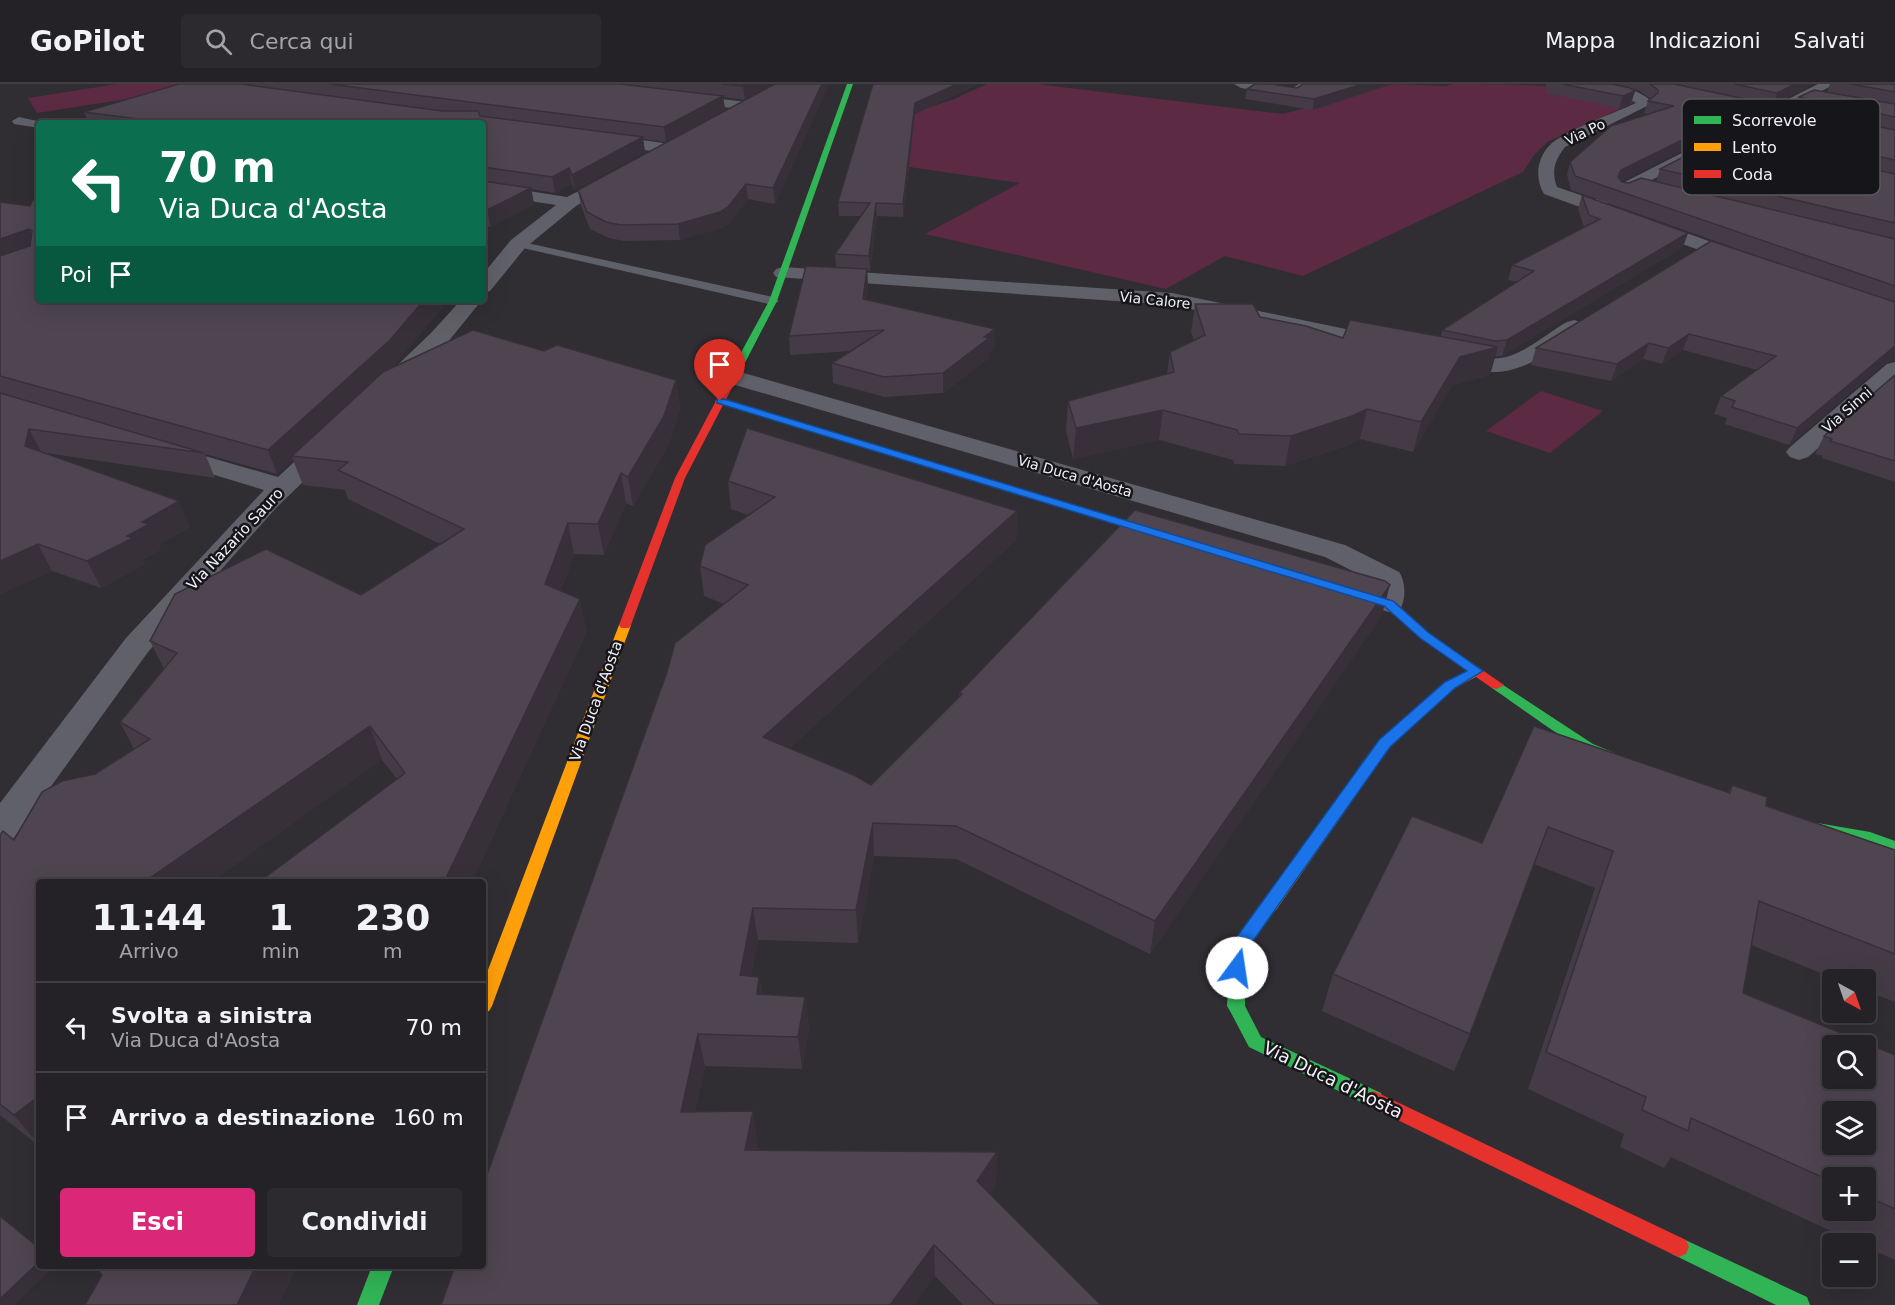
<!DOCTYPE html>
<html lang="it">
<meta charset="utf-8">
<style>
body{margin:0;font-family:"DejaVu Sans",sans-serif;background:#2c2a2e;color:#f1f3f6;height:100vh;display:flex;flex-direction:column;font-size:22px;white-space:nowrap}
*{box-sizing:border-box;margin:0}
p{font-size:20px;color:#a3a4a7}
.icon{flex:none;width:33px;height:33px;fill:none;stroke:currentColor;stroke-width:2;stroke-linecap:round;stroke-linejoin:round}
.map{position:relative;flex:1;overflow:hidden}
.drawer{position:absolute;left:36px;top:795px;width:450px;height:390px;display:flex;flex-direction:column;background:#242226;border-radius:6px;box-shadow:0 6px 24px #0002,0 0 0 2px #413f43}
.drawer>*{flex:none}
.hud{position:absolute;left:36px;top:36px;width:450px;height:183px;border-radius:6px;box-shadow:0 6px 24px #0002,0 0 0 2px #413f43;background:#0b6e4f;color:#fff;overflow:hidden}
.needle{width:39px;rotate:140deg}
.fabs{position:absolute;left:1822px;top:885px;display:grid;gap:12px}
.fabs a{display:grid;place-items:center;width:54px;height:54px;border-radius:6px;background:#242226;box-shadow:0 6px 24px #0002,0 0 0 2px #413f43;font-size:30px}
.pin{position:absolute;display:grid;place-items:center;width:51px;height:51px;color:#fff;margin:-62px -26px;border-radius:50% 50% 50% 0;rotate:-45deg;box-shadow:0 0 6px #0007}
.pin .icon{rotate:45deg}
.me{position:absolute;width:66px;margin:-33px;rotate:14deg;stroke-linejoin:round;filter:drop-shadow(0 0 4px #0008)}
.turn{display:flex;align-items:center;gap:21px;height:126px;padding:0 24px;font-size:27px}
.turn .icon{width:78px;height:78px;stroke-width:2.5}
.turn b{display:block;font-size:42px;line-height:51px}
.then{display:flex;align-items:center;height:57px;padding:0 24px;background:#0003;gap:12px;font-size:22px}
.eta{display:flex;justify-content:space-evenly;align-items:center;height:102px;text-align:center}
.eta b{font-size:36px;font-weight:700;line-height:42px}
.action{display:flex;gap:12px;margin-top:auto;padding:12px 24px}
.action a{flex:1;height:69px;border-radius:6px;background:#db2777;color:#fff;font-size:24px;font-weight:700;line-height:69px;text-align:center}
.action a+a{background:#2c2a2e;color:#f1f3f6}
ul{padding:0;list-style:none}
li{display:flex;align-items:center;gap:18px;height:90px;padding:0 24px;border-top:2px solid #413f43}
li div{flex:1}
li b{display:block;font-size:22px}
li em{font-style:normal}
header{display:flex;align-items:center;gap:36px;box-sizing:border-box;height:84px;padding:0 30px;background:#242226;border-bottom:2px solid #413f43}
header strong{font-size:28px}
nav{display:flex;gap:33px;margin-inline-start:auto;font-size:21px}
.search{width:420px;height:54px;background:#2c2a2e;display:flex;align-items:center;gap:15px;box-sizing:border-box;padding:0 21px;border-radius:6px;color:#a3a4a7;font-size:22px}
.map>svg:first-child{display:block}
.green{fill:#5d2a43}
.lines{fill:none;stroke-linecap:round;stroke-linejoin:round}
.lane{fill:#5f6069;fill-rule:evenodd}
.street{fill:#5f6069;fill-rule:evenodd}
.fast{fill:#30b455;fill-rule:evenodd}
.slow{fill:#ff9f0a;fill-rule:evenodd}
.jam{fill:#e5322d;fill-rule:evenodd}
.wall{fill:#443b46;fill-rule:evenodd}
.shaded-wall{fill:#373039}
.building{fill:#4f4551;stroke:#373039;stroke-width:1.5;fill-rule:evenodd}
.route{fill:#1a73e8;stroke:#114b97;stroke-width:1.5}
.labels{text-anchor:middle;stroke-width:5;stroke-linejoin:round;paint-order:stroke}
.far-street-label{font-size:14px;fill:#f2f0f7;stroke:#161519}
.street-label{font-size:15px;fill:#f2f0f7;stroke:#161519}
.near-street-label{font-size:18px;fill:#f2f0f7;stroke:#161519}
.key{fill:#161519;stroke:#58575c;stroke-width:1.5}
.key-label{font-size:16px;fill:#f2f0f7}
</style>
<header>
<strong>GoPilot</strong>
<div class="search"><svg class="icon" aria-label="search" viewBox="0 0 24 24"><circle cx="10" cy="10" r="6"/><path d="M15 15l6 6"/></svg>Cerca qui</div>
<nav><a>Mappa</a><a>Indicazioni</a><a>Salvati</a></nav>
</header>
<div class="map">
<svg width="1895" height="1221" viewBox="0 0 1895 1221">
<rect width="100%" height="100%" fill="#302d33"/>
<!-- green -->
<g class="green">
<path d="M117 0H225L37 29 28 14Z"/>
<path d="M987 0H1037L1283 30 1394 0 1445 2 1453 0C1505 0 1591 0 1635 18L1547 58 1534 71 1523 88 1303 192 1225 172 1166 205 925 150 1020 99 902 82 914 28 952 16Z"/>
<path d="M1541 307 1603 327 1550 369 1486 347Z"/>
</g>
<g class="lines">
<!-- lane -->
<path class="lane" d="M518 157 773 213 779 217 773 221 514 162V158Z"/>
<!-- street -->
<g class="street">
<path d="M1234 0H1268L1292 4 1299 0H1316L1294 12 1241 4Z"/>
<path d="M1577 0C1601 0 1636 0 1653 19L1565 63C1555 76 1551 87 1557 103L1595 116 1597 112 1818 0H1835L1606 120 1753 173 1755 177 1753 181 1746 183 1544 110C1533 92 1538 68 1556 56 1577 42 1612 30 1636 19L1627 13 1579 3Z"/>
<path d="M679 10 747 18 754 22 747 26 674 17 672 14 674 11Z"/>
<path d="M19 33 46 39H39V44L14 40 12 37Z"/>
<path d="M600 50 670 60 678 65 670 70 595 58 592 55Z"/>
<path d="M620 86 628 91 626 94 576 122 525 164 490 207 483 209V190L511 156 556 121 483 110V100L567 113Z"/>
<path d="M783 183 1172 209 1389 254 1397 256 1400 261 1397 266 1389 268 1172 221 776 193 773 189 776 185Z"/>
<path d="M461 216H482L447 259 400 304 392 306 384 304 381 299 384 294 431 249Z"/>
<path d="M1574 236 1581 238 1585 242 1581 246C1554 264 1525 290 1490 288 1473 287 1457 282 1440 278L1437 273 1440 268C1455 265 1471 273 1487 274 1517 278 1542 252 1567 238Z"/>
<path d="M1895 278V297L1808 373 1799 376 1790 373 1786 368 1790 363 1887 280Z"/>
<path d="M733 286 1345 461 1399 488C1406 498 1406 516 1400 525L1389 528 1378 525 1374 519V498L1325 473 725 298 722 293 725 288Z"/>
<path d="M331 350 340 352 343 357 340 362 276 424 148 568 13 755 0 759V719L126 554 264 406 158 374 154 369 158 364 167 361 278 393 322 352Z"/>
</g>
<!-- fast -->
<g class="fast">
<path d="M847 0H853L777 217 735 298 727 300 725 298 769 217Z"/>
<path d="M720 314 1068 419 1069 421 1064 424 1060 423 717 319 715 317Z"/>
<path d="M1497 597 1593 660 1624 673 1626 676 1624 679C1601 686 1515 619 1492 604L1490 601Z"/>
<path d="M1800 736 1870 748 1895 757V769L1868 759 1795 745 1792 741 1795 737Z"/>
<path d="M1270 816 1276 818 1278 822 1246 867 1245 922 1261 953 1381 1009 1383 1015 1381 1021 1374 1023 1367 1021 1249 963 1230 927 1227 922 1230 866 1264 818Z"/>
<path d="M1679 1153 1807 1213 1810 1221H1776L1672 1170 1669 1163 1672 1156Z"/>
<path d="M372 1182H394L379 1221H357Z"/>
</g>
<!-- slow -->
<g class="slow">
<path d="M625 537 631 541 492 922 489 927 483 929V899L619 541Z"/>
<path d="M1476 583 1483 587 1481 590 1455 604 1390 663 1276 826 1270 828 1264 826 1262 822 1264 818 1380 657 1445 598Z"/>
</g>
<!-- jam -->
<g class="jam">
<path d="M727 296 735 298 685 394 631 541 629 544H621L619 541 675 394Z"/>
<path d="M1064 418 1170 450 1172 452 1166 455 1162 454 1060 423V419Z"/>
<path d="M1342 501 1393 516 1429 549 1504 601 1497 605 1492 604 1421 555 1385 522 1338 508 1336 505 1338 502Z"/>
<path d="M1374 1007 1686 1156 1689 1163 1686 1170 1679 1173 1672 1170 1367 1021 1365 1015 1367 1009Z"/>
</g>
</g>
<!-- wall -->
<g class="wall">
<path d="M251 0H773L745 16 723 13 725 25 666 58 643 55 645 68 574 106 572 100 555 109 531 105 534 120 491 143 483 142V39H89L84 28 251 1Z"/>
<path d="M775 0H829L775 120 748 115 730 139 722 144 680 156 624 157 609 154 590 145 581 122 578 106Z"/>
<path d="M1392 0 1313 26 1245 15 1247 5Z"/>
<path d="M1546 0H1612L1635 7 1631 19 1619 24 1545 9Z"/>
<path d="M1616 0H1674L1759 18 1754 30 1621 97 1622 98 1629 99 1656 98 1660 85 1816 73 1737 55 1741 43 1795 25 1799 13 1827 8 1830 0H1895V276L1886 278 1789 361 1725 340 1727 334 1714 330 1721 312 1757 286 1683 266 1662 280 1643 275 1611 297 1531 281 1536 264 1800 187 1571 106 1567 91 1570 78 1649 30 1644 29 1648 17 1651 15 1638 6Z"/>
<path d="M1677 0H1813L1773 21Z"/>
<path d="M915 30 903 133 877 132 870 187 867 186 868 203 866 216 995 245 994 265 989 268V274L943 309 885 313 833 299 832 279 851 267 790 271 789 252 836 183 835 170 861 132H839L838 118Z"/>
<path d="M1582 111 1683 163 1502 272H1495L1490 291 1452 301 1413 368 1360 355 1346 362 1285 382 1234 380 1233 376 1159 356 1073 375 1066 347 1068 317 1167 290 1170 268 1194 256 1191 248 1195 220 1260 233 1343 254 1441 252 1442 246 1517 198 1508 196 1512 181 1584 143 1578 125Z"/>
<path d="M0 118 30 122 39 216H448L396 279 389 285 544 267 676 296 680 324 669 360 633 422 626 419 604 471 574 470 561 507 587 547 472 798H259L397 695 382 676 39 798V1062L0 1031V751L14 756 95 690 134 665 120 638 164 585 150 557 361 511 440 460 348 415 345 406 303 401 293 376 277 390 205 370 215 394 46 369 190 443 159 461 161 465 143 476 145 480 101 504 52 487 0 510Z"/>
<path d="M1895 291V398L1822 374 1823 372 1815 370 1824 352Z"/>
<path d="M728 397 1017 427 1016 456 790 664 871 701 959 613V609L1382 531 1150 870 956 775 874 772 858 859 758 856 751 892 759 893 762 910 805 913 809 945 802 985 705 982 695 1028 758 1060 757 1066 997 1068 996 1101 989 1110 1101 1221H963L935 1192 441 1221 724 520 704 512 700 482 748 431 731 425Z"/>
<path d="M1534 642 1728 709 1732 701 1766 722 1895 766V918L1866 907V896H1838L1751 861 1743 909 1895 971V1176L1866 1163V1160H1859L1671 1073 1664 1084 1620 1063 1624 1050 1528 1005 1595 804 1534 780 1470 950 1454 987 1322 927 1333 890 1482 759ZM1833 1094H1866V1126H1833Z"/>
</g>
<!-- shaded-wall -->
<g class="shaded-wall">
<path d="M748 0H773L745 16 743 2Z"/>
<path d="M822 0H829L775 120 773 104Z"/>
<path d="M957 0H980L915 30 903 133V120L915 19Z"/>
<path d="M1362 0H1392L1313 26 1314 15Z"/>
<path d="M1795 0H1813L1773 21 1777 9Z"/>
<path d="M1635 7 1631 19 1619 24 1623 12Z"/>
<path d="M723 12 725 25 666 58 664 43Z"/>
<path d="M1759 18 1754 30 1617 99 1614 106 1621 86Z"/>
<path d="M643 53 645 68 574 106 572 91Z"/>
<path d="M569 84 572 100 555 109 552 93Z"/>
<path d="M746 100 748 115 730 139 722 144 680 156 678 140Z"/>
<path d="M531 104 534 120 491 143 487 126Z"/>
<path d="M876 119 877 132 870 187 869 172Z"/>
<path d="M29 145 38 165 0 179V155Z"/>
<path d="M1688 149 1683 163 1502 272 1507 256Z"/>
<path d="M867 185 868 203 864 233 863 215Z"/>
<path d="M424 216H448L396 279 296 373 292 372 293 376 277 390 268 366Z"/>
<path d="M995 245 994 265 989 268V274L943 309V289L984 253Z"/>
<path d="M1689 250 1683 266 1662 280 1668 264Z"/>
<path d="M1649 259 1643 275 1611 297 1617 280Z"/>
<path d="M1894 262H1895V276L1886 278 1789 361 1797 344Z"/>
<path d="M1498 263 1490 291 1452 301 1413 368 1421 338 1460 273Z"/>
<path d="M676 296 680 324 669 360 633 422 628 393Z"/>
<path d="M1367 325 1360 355 1346 362 1285 382 1291 352Z"/>
<path d="M1163 326 1159 356 1073 375 1076 344Z"/>
<path d="M29 345 42 369 25 362Z"/>
<path d="M621 389 626 419 604 471 598 440Z"/>
<path d="M179 417 190 443 159 461 161 465 143 476 145 480 101 504 87 477 127 452 142 438Z"/>
<path d="M1017 427 1016 456 767 685 763 653Z"/>
<path d="M568 439 574 470 552 532 545 500Z"/>
<path d="M38 460 52 487 0 510V477Z"/>
<path d="M1390 501 1382 531 1150 870 1155 837Z"/>
<path d="M580 515 587 547 472 798H444Z"/>
<path d="M370 642 382 676 212 798H144Z"/>
<path d="M873 739 874 772 858 859 856 826Z"/>
<path d="M753 824 758 856 745 924 740 891Z"/>
<path d="M759 893 764 926 757 910Z"/>
<path d="M805 913 809 945 802 985 798 953Z"/>
<path d="M698 950 705 982 688 1061 681 1028Z"/>
<path d="M39 1012V1061L14 1031Z"/>
<path d="M753 1027 758 1060 750 1098 745 1066Z"/>
<path d="M997 1068 996 1101 976 1129 977 1097Z"/>
<path d="M934 1161 935 1192 914 1221H890Z"/>
<path d="M39 1178V1182H55L14 1221H0V1215Z"/>
<path d="M256 1182H297L279 1221H237Z"/>
</g>
<!-- building -->
<g class="building">
<path d="M179 0H241L442 27H478L480 32 643 53 572 91 569 84 552 93 483 83V39H169L84 28Z"/>
<path d="M330 0H620L723 12 664 43Z"/>
<path d="M722 0H748L743 2Z"/>
<path d="M775 0H822L773 104 746 100 728 123 720 128 678 140 621 141 606 138 587 128 578 106Z"/>
<path d="M873 0H957L915 19 903 120 876 119 869 172 835 170 870 119 838 118Z"/>
<path d="M1255 0H1271L1297 4 1303 0H1362L1314 15 1247 5Z"/>
<path d="M1562 0H1612L1630 4 1635 7 1623 12Z"/>
<path d="M1650 0H1674L1759 18 1621 86 1618 93 1622 98 1629 99 1641 94 1895 155V202L1575 92 1570 78 1611 42 1674 22 1648 17 1658 9V6Z"/>
<path d="M1734 0H1795L1777 9Z"/>
<path d="M1851 0H1895V8Z"/>
<path d="M1814 6 1895 20V33L1799 13Z"/>
<path d="M1782 23 1895 46V76L1741 43Z"/>
<path d="M1722 53 1895 90V139L1660 85Z"/>
<path d="M483 97 531 104 487 126H483Z"/>
<path d="M1582 111 1688 149 1507 256 1495 257 1442 246 1534 187 1512 181 1600 135 1589 131Z"/>
<path d="M33 116 39 118V216H424L390 256 268 366 0 292V172L30 162 32 147 29 145 0 155V118L30 122Z"/>
<path d="M1711 157 1895 218V262L1797 344 1732 323 1735 317 1721 312 1776 272 1689 250 1668 264 1649 259 1617 280 1536 264Z"/>
<path d="M806 182 867 185 863 215 995 245 984 253 989 254 943 289 884 293 832 279 884 246 789 252Z"/>
<path d="M1195 220H1253L1260 233 1306 242 1343 254 1350 236 1498 263 1460 273 1421 338 1367 325 1352 332 1291 352 1239 350 1237 346 1163 326 1076 344 1068 317 1174 288 1170 268 1205 251Z"/>
<path d="M473 246 544 267 557 261 676 296 664 332 628 393 621 389 598 440 568 439 545 500 580 515 444 798H259L405 689 370 642 144 798H39V1012L14 1031 0 1020V751L3 747 14 756 42 708 62 697 95 690 150 655 120 638 177 569 150 557 175 510 266 465 361 511 464 445 338 386 348 378 292 372 383 288Z"/>
<path d="M1895 291V377L1830 357 1832 355 1824 352Z"/>
<path d="M0 309 204 369 29 345 25 362 179 417 142 438 149 440 127 452 133 454 87 477 38 460 0 477Z"/>
<path d="M747 344 1017 427 763 653 856 692 871 701 962 610 959 609 1135 426 1385 497 1390 501 1155 837 956 742 873 739 856 826 753 824 740 891 759 893 757 910 805 913 798 953 698 950 681 1028 753 1027 745 1066 997 1068 977 1097 1101 1221H995L934 1161 890 1221H441L455 1182H483V1102L667 588 675 559 748 501 700 482 705 461 775 413 728 397Z"/>
<path d="M1534 642 1730 709 1732 701 1767 713 1766 722 1895 766V870L1759 817 1743 909 1895 971V1125L1866 1112V1094H1833V1098L1691 1034 1688 1047 1642 1026 1646 1013 1546 968 1613 767 1548 743 1470 950 1333 890 1412 732 1482 759ZM1833 962H1866V994H1833ZM1833 1028H1866V1060H1833Z"/>
<path d="M0 1132 39 1164V1178L0 1215Z"/>
<path d="M95 1182H256L237 1221H85L102 1191Z"/>
</g>
<!-- route -->
<path class="route" d="M717 315H724L1393 517 1429 549 1483 587 1455 604 1390 663 1246 867V884L1243 889 1237 891 1231 889C1227 881 1227 869 1231 861L1379 656 1445 598 1467 587 1420 554 1384 522 717 319Z"/>
<g class="labels">
<!-- far-street labels -->
<g class="far-street-label">
<text transform="translate(1585 48) rotate(-26)" y="5">Via Po</text>
<text transform="translate(1155 216) rotate(6)" y="5">Via Calore</text>
<text transform="translate(1847 326) rotate(-41)" y="5">Via Sinni</text>
<text transform="translate(1075 392) rotate(16)" y="5">Via Duca d'Aosta</text>
</g>
<!-- street labels -->
<g class="street-label">
<text transform="translate(235 455) rotate(-47)" y="5">Via Nazario Sauro</text>
<text transform="translate(596 617) rotate(-70)" y="5">Via Duca d'Aosta</text>
</g>
<!-- near-street labels -->
<g class="near-street-label">
<text transform="translate(1333 996) rotate(26)" y="6">Via Duca d'Aosta</text>
</g>
</g>
<!-- legend -->
<rect x="1682" y="15" width="198" height="96" rx="9" class="key"/>
<rect x="1694" y="32" width="27" height="8" fill="#30b455"/>
<rect x="1694" y="59" width="27" height="8" fill="#ff9f0a"/>
<rect x="1694" y="86" width="27" height="8" fill="#e5322d"/>
<g class="key-label">
<text x="1732" y="42">Scorrevole</text>
<text x="1732" y="69">Lento</text>
<text x="1732" y="96">Coda</text>
</g>
</svg>
<div class="fabs">
<a><svg class="needle" viewBox="-14 -14 28 28"><path d="M0-13l5 13h-10z" fill="#e53935"/><path d="M0 13l5-13h-10z" fill="#a3a4a7"/></svg></a>
<a><svg class="icon" aria-label="search" viewBox="0 0 24 24"><circle cx="10" cy="10" r="6"/><path d="M15 15l6 6"/></svg></a>
<a><svg class="icon" aria-label="layers" viewBox="0 0 24 24"><path d="M12 4l9 5-9 5-9-5zM3 14l9 5 9-5"/></svg></a>
<a>+</a>
<a>−</a>
</div>
<div class="pin" style="left:720px;top:317px;background:#d93025"><svg class="icon" aria-label="arrive" viewBox="0 0 24 24"><path d="M6 21V4h12l-3 4 3 4H6"/></svg></div>
<svg class="me" style="left:1237px;top:884px" viewBox="-20 -20 40 40"><circle r="19" fill="#fff"/><path d="M0-13L10 11 0 6-10 11z" fill="#1a73e8"/></svg>
<div class="hud">
<div class="turn"><svg class="icon" aria-label="left" viewBox="0 0 24 24"><path d="M17 20v-9H6M10 6l-5 5 5 5"/></svg><div><b>70 m</b>Via Duca d'Aosta</div></div>
<div class="then">Poi<svg class="icon" aria-label="arrive" viewBox="0 0 24 24"><path d="M6 21V4h12l-3 4 3 4H6"/></svg></div>
</div>
<section class="drawer">
<div class="eta">
<div><b>11:44</b><p>Arrivo</p></div>
<div><b>1</b><p>min</p></div>
<div><b>230</b><p>m</p></div>
</div>
<ul>
<li><svg class="icon" aria-label="left" viewBox="0 0 24 24"><path d="M17 20v-9H6M10 6l-5 5 5 5"/></svg><div><b>Svolta a sinistra</b><p>Via Duca d'Aosta</p></div><em>70 m</em></li>
<li><svg class="icon" aria-label="arrive" viewBox="0 0 24 24"><path d="M6 21V4h12l-3 4 3 4H6"/></svg><div><b>Arrivo a destinazione</b></div><em>160 m</em></li>
</ul>
<div class="action"><a>Esci</a><a>Condividi</a></div>
</section>
</div>
